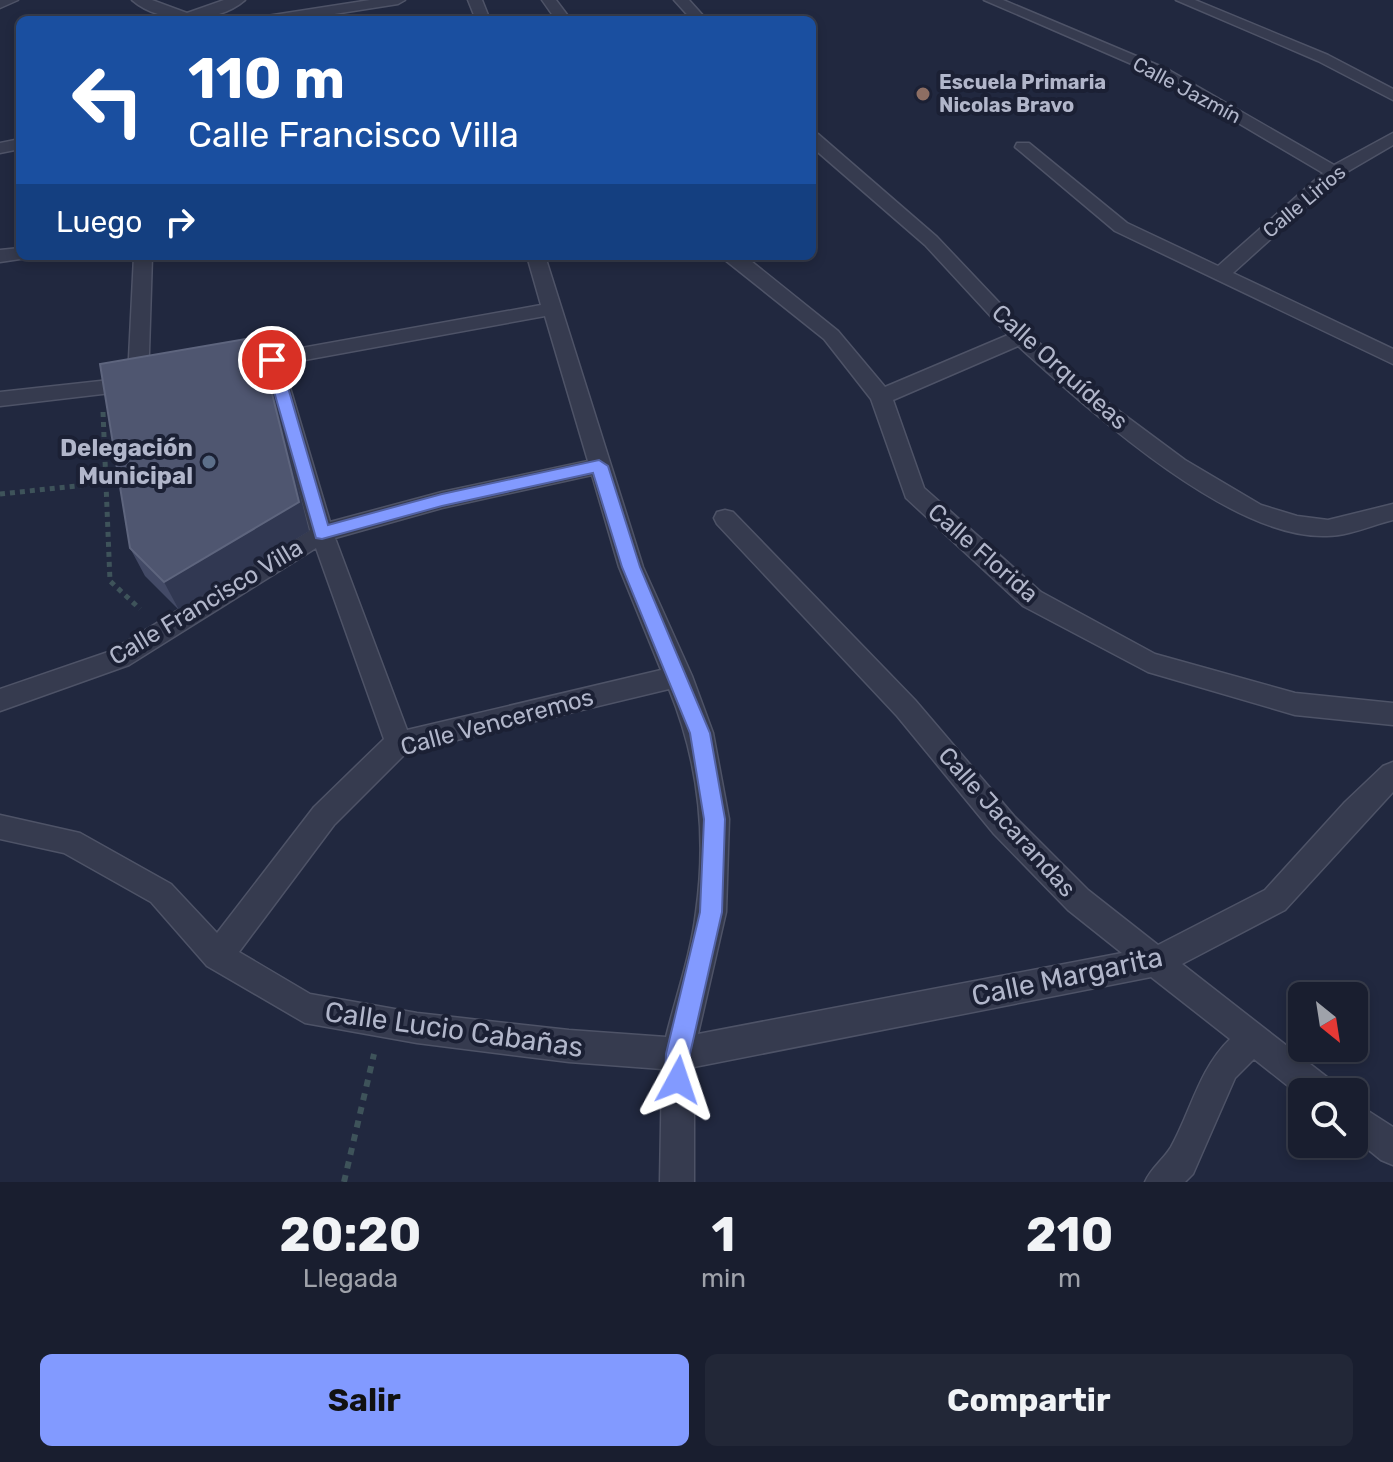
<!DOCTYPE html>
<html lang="es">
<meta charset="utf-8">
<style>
body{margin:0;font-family:Rubik,sans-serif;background:#222737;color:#f1f3f6;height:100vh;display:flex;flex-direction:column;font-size:30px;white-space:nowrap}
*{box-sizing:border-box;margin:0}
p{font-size:26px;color:#9fa2aa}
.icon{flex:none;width:44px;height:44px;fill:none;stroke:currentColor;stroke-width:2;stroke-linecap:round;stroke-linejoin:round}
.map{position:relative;height:1182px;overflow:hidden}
.details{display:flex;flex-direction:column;background:#191e2f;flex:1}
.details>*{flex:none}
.guide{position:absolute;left:16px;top:16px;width:800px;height:244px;border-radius:12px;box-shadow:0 4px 12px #0003,0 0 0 2px #373c4b;background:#1a4fa0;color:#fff;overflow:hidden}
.needle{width:52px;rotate:150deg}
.buttons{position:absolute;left:1288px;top:982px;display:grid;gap:16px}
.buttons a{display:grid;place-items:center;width:80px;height:80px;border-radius:12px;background:#191e2f;box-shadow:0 4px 12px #0003,0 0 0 2px #373c4b;font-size:40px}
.pin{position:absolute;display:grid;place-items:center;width:68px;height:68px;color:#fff;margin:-34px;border:4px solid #fff;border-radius:50%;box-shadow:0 2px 8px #0007}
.me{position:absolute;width:88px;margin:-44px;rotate:5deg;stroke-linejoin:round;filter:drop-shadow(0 0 6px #0008)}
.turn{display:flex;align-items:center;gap:28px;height:168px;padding:0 40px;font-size:36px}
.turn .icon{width:104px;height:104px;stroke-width:2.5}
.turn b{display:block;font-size:56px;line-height:68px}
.then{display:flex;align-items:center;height:76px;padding:0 40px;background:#0003;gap:16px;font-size:30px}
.eta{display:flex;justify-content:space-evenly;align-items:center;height:136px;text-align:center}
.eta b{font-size:48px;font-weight:700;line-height:56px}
.primary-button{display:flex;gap:16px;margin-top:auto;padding:16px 40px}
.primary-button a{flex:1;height:92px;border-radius:12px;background:#829aff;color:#111;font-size:32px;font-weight:700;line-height:92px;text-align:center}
.primary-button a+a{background:#222737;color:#f1f3f6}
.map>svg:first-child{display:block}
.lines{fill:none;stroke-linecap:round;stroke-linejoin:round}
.minor-casing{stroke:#4e5367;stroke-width:3}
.path-far1{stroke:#3e535a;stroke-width:5;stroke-dasharray:5 5;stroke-linecap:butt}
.path{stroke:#3e535a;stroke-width:6;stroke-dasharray:7 7;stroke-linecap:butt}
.minor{fill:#363b4f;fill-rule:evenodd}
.wall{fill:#434a66}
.shaded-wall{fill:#313852}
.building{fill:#4f5670;stroke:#5e657e;stroke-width:2}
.route{fill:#829aff;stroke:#5464a6;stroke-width:2}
.education-dot{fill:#8d6e63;stroke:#1b2034;stroke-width:3}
.service-dot{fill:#5c6f8a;stroke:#1b2034;stroke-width:3}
.labels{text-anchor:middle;stroke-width:8;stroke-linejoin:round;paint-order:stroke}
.far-poi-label{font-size:20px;font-weight:bold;fill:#b1b6ca;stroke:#1b2034;text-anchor:start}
.far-street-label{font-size:20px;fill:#b1b6ca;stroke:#1b2034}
.street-label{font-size:24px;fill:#b1b6ca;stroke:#1b2034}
.poi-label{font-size:24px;font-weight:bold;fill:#b1b6ca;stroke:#1b2034;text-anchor:end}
.near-street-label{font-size:28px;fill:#b1b6ca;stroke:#1b2034}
</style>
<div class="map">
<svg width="1393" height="1182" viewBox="0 0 1393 1182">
<rect width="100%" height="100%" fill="#21283f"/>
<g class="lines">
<!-- minor casing -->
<g class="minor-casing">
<g id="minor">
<path d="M0 0H18L0 8Z"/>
<path d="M132 0H152L187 13 224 0H245C216 25 161 25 132 0Z"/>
<path d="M370 0H405L398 4 296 20H260L267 16Z"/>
<path d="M468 0H482L490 20H476Z"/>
<path d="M542 0H556L571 20H556Z"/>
<path d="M674 0H689L707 20H692Z"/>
<path d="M984 0H1003L1167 69 1334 165 1393 133V145L1340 176 1233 273 1393 349V364L1115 231 1015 147 1017 143H1029L1127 223 1218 266 1323 173 1157 75Z"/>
<path d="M1176 0H1195L1328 55 1393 89V100L1318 61Z"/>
<path d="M812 133 818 134 937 237 1028 333 1100 397 1185 460 1261 505 1297 516 1328 520 1393 504V520C1373 525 1348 536 1327 536 1230 540 1087 408 1018 346L893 400 924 488 1041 592 1155 654 1295 693 1393 703V725L1295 715 1148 672 1023 606 906 498 871 399 824 339 720 256H742L751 261 838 331 885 387 1008 335 925 245 812 147Z"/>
<path d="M20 139V149L0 153V143Z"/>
<path d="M20 248V256L27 258 0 262V250Z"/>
<path d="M134 256H152L148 384 145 389 0 406V392L128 378Z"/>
<path d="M527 256H545L643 567 692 676 713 733 729 819 726 912 698 1034 1122 953 1068 910 994 834 897 716 717 524 714 518 717 512 725 510 733 512 915 700 1014 816 1088 890 1158 945 1265 890 1345 802 1383 766 1393 762V792L1285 910 1182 964 1332 1081 1337 1092H1302V1097L1254 1059 1235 1078 1193 1174 1185 1182H1145C1151 1168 1163 1160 1171 1147 1191 1111 1199 1069 1230 1039L1151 977 694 1067V1182H660L662 1069 569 1062 417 1043 305 1023 207 966 151 902 64 853 0 839V815L80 833 171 884 217 933 314 807 384 739 316 548 129 665 0 711V689L111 651 310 530 264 367 236 373 229 371 226 366 229 361 541 305ZM545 316 588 461 442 492 330 522 283 364ZM592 475 619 567 661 670 407 730 335 538 442 508ZM669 689C698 760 707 835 696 912 691 954 676 996 666 1037L569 1030 417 1013 310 994 239 952 334 825 407 752Z"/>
<path d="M1354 1102 1393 1127V1165L1381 1160 1354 1138Z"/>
</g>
</g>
<!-- path-far1 -->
<g class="path-far1">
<path d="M103 412 110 581 140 609"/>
<path d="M0 494 105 483"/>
</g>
<!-- path -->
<path class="path" d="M344 1182 374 1054"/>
<!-- minor -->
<use href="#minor" class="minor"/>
</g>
<!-- wall -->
<path class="wall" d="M258 337 268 367 309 531 179 610 145 576 130 548Z"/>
<!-- shaded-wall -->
<path class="shaded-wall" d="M258 337 268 367 309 531 179 610 164 582Z"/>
<!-- building -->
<path class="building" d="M258 337 299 502 164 582 130 548 100 364Z"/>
<!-- route -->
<path class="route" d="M272 355 280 360 328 525 442 494 599 460 608 466 640 567 710 733 725 819 722 912 690 1054V1080L686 1088 678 1092 669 1088 665 1080 666 1054 700 912 704 819 690 733 622 567 593 473 442 506 322 539 316 538 265 360Z"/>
<!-- markers -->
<circle class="education-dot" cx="923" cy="94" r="8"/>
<circle class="service-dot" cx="209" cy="462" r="8"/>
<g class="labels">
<!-- far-poi labels -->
<g class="far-poi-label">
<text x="939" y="89">Escuela Primaria<tspan x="939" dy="23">Nicolas Bravo</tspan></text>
</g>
<!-- far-street labels -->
<g class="far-street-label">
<text transform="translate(1187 90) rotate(28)" y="7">Calle Jazmín</text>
<text transform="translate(1304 201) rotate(-40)" y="7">Calle Lirios</text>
</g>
<!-- street labels -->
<g class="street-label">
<text transform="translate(1060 367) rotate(42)" y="8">Calle Orquídeas</text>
<text transform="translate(983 553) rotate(41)" y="8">Calle Florida</text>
<text transform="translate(206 602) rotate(-31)" y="8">Calle Francisco Villa</text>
<text transform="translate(497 722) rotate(-15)" y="8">Calle Venceremos</text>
<text transform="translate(1007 822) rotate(48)" y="8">Calle Jacarandas</text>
</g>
<!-- poi labels -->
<g class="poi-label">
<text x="193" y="456">Delegación<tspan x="193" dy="28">Municipal</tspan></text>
</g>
<!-- near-street labels -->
<g class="near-street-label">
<text transform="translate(1067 976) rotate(-12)" y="10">Calle Margarita</text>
<text transform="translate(454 1029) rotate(8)" y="10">Calle Lucio Cabañas</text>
</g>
</g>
</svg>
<div class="buttons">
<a><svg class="needle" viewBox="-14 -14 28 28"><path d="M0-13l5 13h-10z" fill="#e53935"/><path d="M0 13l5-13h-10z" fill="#9fa2aa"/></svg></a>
<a><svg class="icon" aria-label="search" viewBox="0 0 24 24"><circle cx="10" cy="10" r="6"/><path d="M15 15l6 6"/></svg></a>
</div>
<div class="pin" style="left:272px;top:360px;background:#d93025"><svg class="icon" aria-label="arrive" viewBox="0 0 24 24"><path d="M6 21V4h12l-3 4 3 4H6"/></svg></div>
<svg class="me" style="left:678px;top:1080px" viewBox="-20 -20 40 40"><path d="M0-17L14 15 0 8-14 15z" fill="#829aff" stroke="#fff" stroke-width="4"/></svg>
<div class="guide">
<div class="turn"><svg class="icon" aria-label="left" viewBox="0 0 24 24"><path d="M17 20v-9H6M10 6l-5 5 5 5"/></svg><div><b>110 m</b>Calle Francisco Villa</div></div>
<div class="then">Luego<svg class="icon" aria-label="right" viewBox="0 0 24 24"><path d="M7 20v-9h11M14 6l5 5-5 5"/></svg></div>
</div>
</div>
<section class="details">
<div class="eta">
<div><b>20:20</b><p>Llegada</p></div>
<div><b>1</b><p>min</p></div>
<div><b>210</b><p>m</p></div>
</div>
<div class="primary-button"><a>Salir</a><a>Compartir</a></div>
</section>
